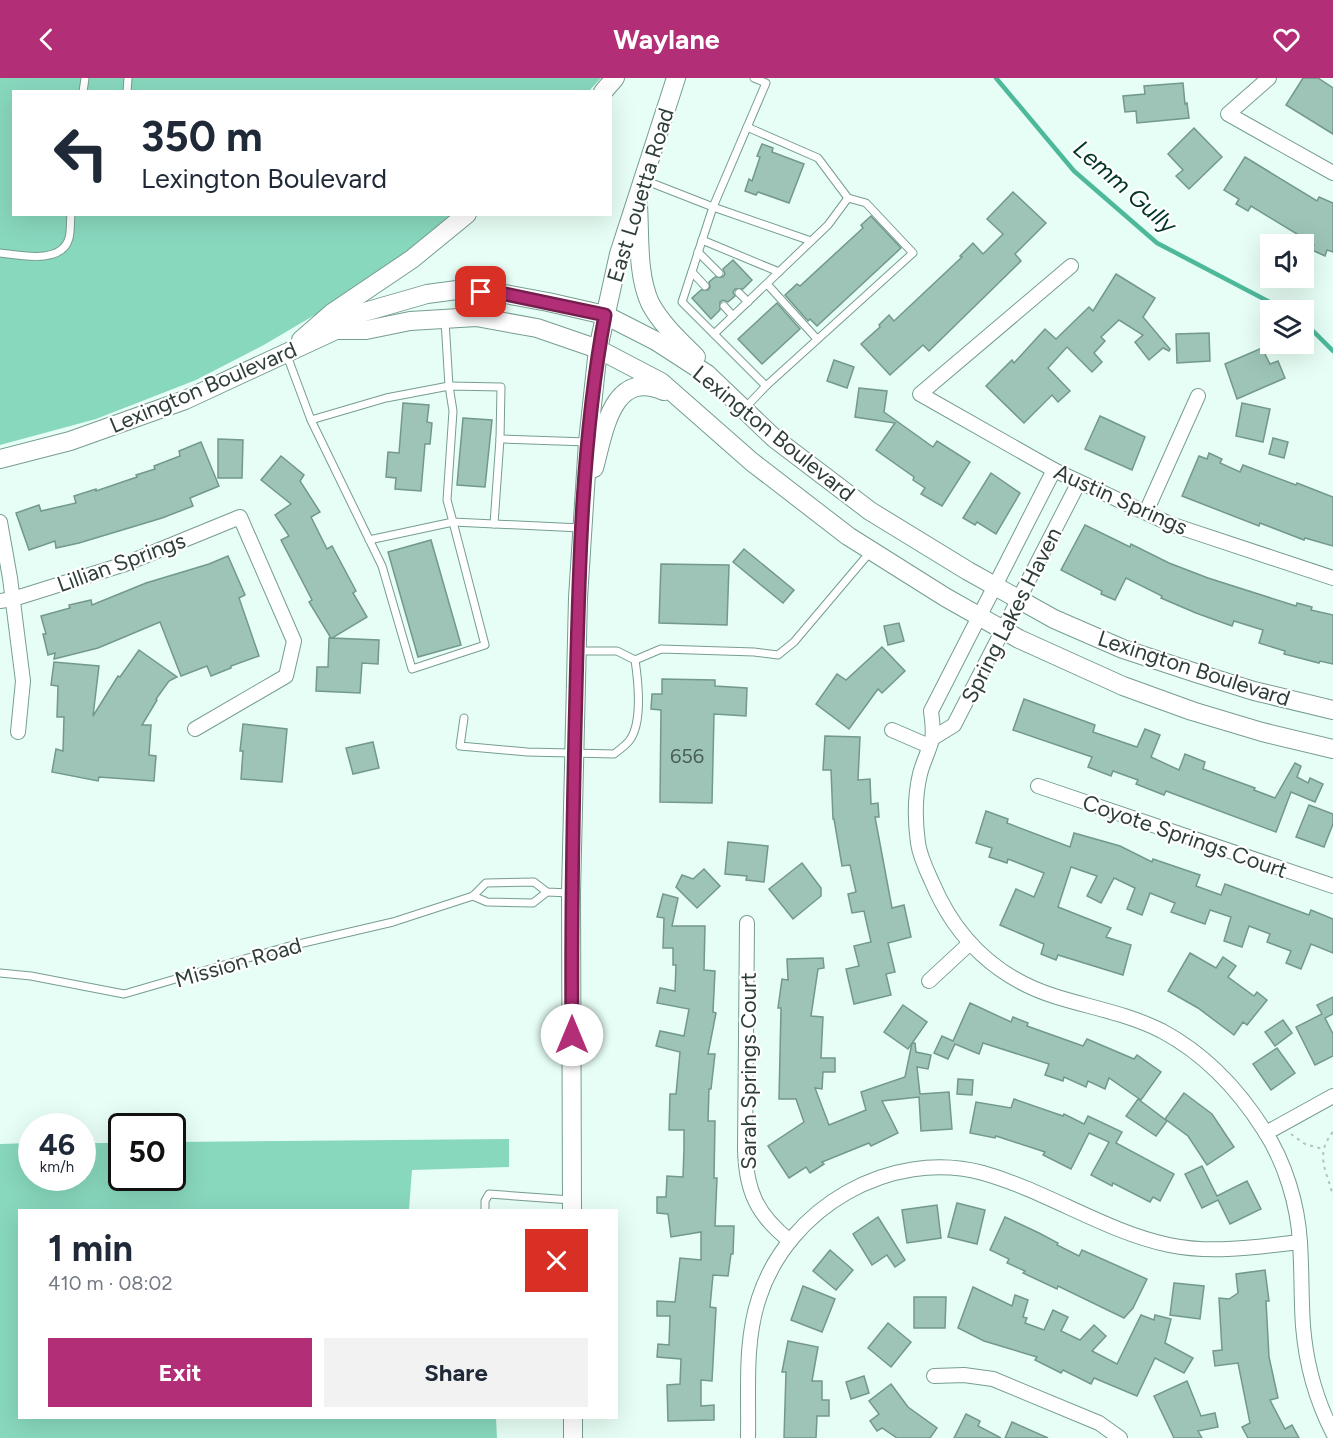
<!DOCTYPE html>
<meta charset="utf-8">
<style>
body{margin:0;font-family:Figtree,sans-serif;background:#f2f2f3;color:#1f2937;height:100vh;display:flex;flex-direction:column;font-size:22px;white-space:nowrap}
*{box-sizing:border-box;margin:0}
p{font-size:20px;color:#747a83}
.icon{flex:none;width:33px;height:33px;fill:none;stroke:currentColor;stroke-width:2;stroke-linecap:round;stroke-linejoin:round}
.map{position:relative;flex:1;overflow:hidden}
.drawer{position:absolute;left:18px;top:1131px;width:600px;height:210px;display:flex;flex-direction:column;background:#fff;border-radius:0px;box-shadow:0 6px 24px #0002}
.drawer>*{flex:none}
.banner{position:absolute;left:12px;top:12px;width:600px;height:126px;border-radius:0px;box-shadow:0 6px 24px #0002;background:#fff;color:#1f2937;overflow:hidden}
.tools{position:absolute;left:1260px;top:156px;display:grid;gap:12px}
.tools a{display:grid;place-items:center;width:54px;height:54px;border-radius:0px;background:#fff;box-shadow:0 6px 24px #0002;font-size:30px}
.speed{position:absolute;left:18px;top:1035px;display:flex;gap:12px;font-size:30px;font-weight:700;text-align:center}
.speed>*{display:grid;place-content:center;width:78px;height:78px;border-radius:50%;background:#fff;box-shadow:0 6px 24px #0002;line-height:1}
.speed small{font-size:15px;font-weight:400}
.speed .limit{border:3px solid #111;border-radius:9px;background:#fff;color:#111}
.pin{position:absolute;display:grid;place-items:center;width:51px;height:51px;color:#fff;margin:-26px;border-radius:12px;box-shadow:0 3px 9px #0006}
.me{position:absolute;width:66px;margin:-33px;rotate:0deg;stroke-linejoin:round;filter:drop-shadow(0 0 4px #0008)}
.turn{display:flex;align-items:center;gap:21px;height:126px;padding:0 30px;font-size:27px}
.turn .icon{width:78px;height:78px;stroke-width:2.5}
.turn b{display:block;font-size:42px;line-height:51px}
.round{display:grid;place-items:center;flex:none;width:63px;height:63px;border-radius:0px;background:#f2f2f3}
.overview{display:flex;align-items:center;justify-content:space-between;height:102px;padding:0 30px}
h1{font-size:36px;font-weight:700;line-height:45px}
.action{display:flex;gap:12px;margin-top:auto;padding:12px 30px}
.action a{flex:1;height:69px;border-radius:0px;background:#b22e76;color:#fff;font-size:24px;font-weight:700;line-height:69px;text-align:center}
.action a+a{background:#f2f2f3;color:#1f2937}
header{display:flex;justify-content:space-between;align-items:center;height:78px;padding:0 30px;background:#b22e76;color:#fff;font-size:27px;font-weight:700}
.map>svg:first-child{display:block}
.green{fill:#88d8be}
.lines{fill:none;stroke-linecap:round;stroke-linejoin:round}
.stream{stroke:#4db89a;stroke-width:4.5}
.building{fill:#9dc4b6;stroke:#73988c;stroke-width:1.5}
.service-casing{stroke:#779d90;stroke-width:9}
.minor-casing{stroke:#779d90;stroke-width:16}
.secondary-casing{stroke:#779d90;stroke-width:20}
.path{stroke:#aec4bc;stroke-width:2;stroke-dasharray:3 4.5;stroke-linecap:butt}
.service{stroke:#fff;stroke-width:7}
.minor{stroke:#fff;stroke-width:14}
.secondary{stroke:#fff;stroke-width:18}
.route-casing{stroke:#741e4d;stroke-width:15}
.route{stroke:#b22e76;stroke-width:10}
.labels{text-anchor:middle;stroke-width:4.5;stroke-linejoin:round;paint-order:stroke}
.number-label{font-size:20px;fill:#4a6058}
.street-label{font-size:22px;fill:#2e3e38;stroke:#fff}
.water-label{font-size:24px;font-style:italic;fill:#003327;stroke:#fff}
</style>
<header><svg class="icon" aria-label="back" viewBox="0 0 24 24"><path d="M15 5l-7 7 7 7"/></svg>Waylane<svg class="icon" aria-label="heart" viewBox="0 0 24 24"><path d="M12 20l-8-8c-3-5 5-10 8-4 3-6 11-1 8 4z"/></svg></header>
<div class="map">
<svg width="1333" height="1360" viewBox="0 0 1333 1360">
<rect width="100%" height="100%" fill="#e6fef5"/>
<!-- green -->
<g class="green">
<path d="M0 0H601L588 14H14V136L461 137 342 221 262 268 196 302 96 341 0 367Z"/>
<path d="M509 1061V1089L412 1092 409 1132H20V1340H496L497 1360H0V1066L31 1065 32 1100H82L83 1065H121L122 1100H172L173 1064Z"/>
</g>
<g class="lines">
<!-- stream -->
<g class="stream">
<path d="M996 0 1074 93 1157 165 1285 232"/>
<path d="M1304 244 1333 273"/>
</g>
</g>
<!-- building -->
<g class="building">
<path d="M1303 0H1318L1333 10V56L1286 27Z"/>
<path d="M1183 5 1185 26 1187 25 1189 40 1137 45 1136 33 1125 34 1123 18 1145 16 1144 8Z"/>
<path d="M1194 50 1222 79 1189 111 1176 98 1183 92 1168 76Z"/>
<path d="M762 66 773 70 772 74 804 86 789 125 758 114 756 117 745 113 749 101 752 103 760 79 757 78Z"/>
<path d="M1245 79 1317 123 1319 119 1333 125V174L1327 172 1325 178 1312 172 1314 167 1301 161 1302 159 1251 128 1248 133 1236 126 1239 121 1224 112Z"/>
<path d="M1013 114 1046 145 1015 176 1021 183 929 273 923 267 890 297 861 266 880 249 879 247 889 237 894 243 962 179 960 178 973 165 983 176 1003 156 987 141Z"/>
<path d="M871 138 901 170 817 248 810 241 808 243 785 217 797 206 800 208 863 150 861 147Z"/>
<path d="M733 182 752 202 743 211H735L733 214 735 218 728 224 723 222 720 224V232L711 241 692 220 701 212H708L710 209 709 204 715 199H723L725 196 723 191Z"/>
<path d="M1116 196 1155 220 1143 239 1170 271 1169 273 1163 270 1149 282 1135 264 1143 257 1119 242 1101 259 1105 263 1094 275 1102 284 1092 294 1067 269 1048 290 1070 313 1058 324 1052 317 1024 345 986 308 1012 282 1014 285 1045 251 1056 261 1089 229 1093 233Z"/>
<path d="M777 225 800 251 762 286 738 261Z"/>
<path d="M1209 255 1210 283 1177 285 1176 256Z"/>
<path d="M1262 270 1270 286 1278 283 1285 300 1237 321 1225 286Z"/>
<path d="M834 282 854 289 847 310 827 303Z"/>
<path d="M859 310 887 313 884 334 933 369 937 363 970 384 942 428 921 416 925 410 913 402 914 399 876 372 895 345 855 339Z"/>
<path d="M403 325 429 327 427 344 432 345 430 366H425L421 413 395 411 396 400 386 399 388 374 399 375Z"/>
<path d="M1242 325 1270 331 1263 364 1236 358Z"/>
<path d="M1100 338 1145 359 1132 392 1085 371Z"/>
<path d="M463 340 492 342 485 409 457 407Z"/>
<path d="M1273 360 1288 364 1284 380 1269 376Z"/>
<path d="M218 361 243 362 242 400H218Z"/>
<path d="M201 364 219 408 190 420 193 428 162 440 79 465 56 470 55 463 29 472 16 435 39 427 41 433 76 425 74 418 96 411V413L137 399 136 397 155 391 154 388 180 378 179 373Z"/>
<path d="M1209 375 1222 381 1220 385 1240 394 1243 387 1296 407 1297 405 1333 419V468L1305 460 1304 462 1260 445 1259 448 1182 418 1199 378 1207 381Z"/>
<path d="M281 378 304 397 300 403 320 434 311 439 327 471 332 468 356 513 353 515 367 539 332 560 379 562 378 586 362 585 360 615 316 613 317 589H328L329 560H331L309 524 312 522 281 462 289 458 275 437 291 426 261 402Z"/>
<path d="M991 395 1020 415 996 456 977 444 975 447 963 440Z"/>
<path d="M1085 447 1130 469 1131 466 1169 485 1208 500 1296 528 1297 525 1312 529 1311 532 1333 537V586L1320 583 1319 585 1284 576 1285 573 1259 565 1263 552 1234 543 1232 548 1196 535 1161 520 1162 518 1126 500 1115 522 1101 516 1102 513 1061 492Z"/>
<path d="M431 462 461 567 418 579 388 474Z"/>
<path d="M744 471 794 512 783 525 733 484Z"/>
<path d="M228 478 245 517 239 520 259 578 231 588V590L211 598 207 588 181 598 160 544 98 570 54 581 55 575 48 577 43 556H46L41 538 70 530 69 527 91 522 92 527 146 505 209 486Z"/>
<path d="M661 486 729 487 727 547 659 545Z"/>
<path d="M899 545 904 563 888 567 884 548Z"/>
<path d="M882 569 905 593 882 615 878 611 849 651 816 626 837 596 846 602Z"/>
<path d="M139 572 177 599 169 603 156 621 157 622 142 647H151L149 677 156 678 154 703 99 699 98 703 52 694 56 671 63 673 64 639H57L58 608 51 607 54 584 99 588 93 638 118 598 120 599Z"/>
<path d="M662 601 715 602V608L747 610 746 638 714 636 712 725 660 724 661 632 651 631 652 616H662Z"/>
<path d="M1024 621 1095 647 1093 654 1137 669 1145 651 1160 657 1151 679 1179 692 1185 676 1205 684 1203 691 1255 710 1254 712 1275 720 1295 685 1301 688 1297 699 1308 705 1310 700 1323 706 1315 724 1291 714 1276 754 1166 713 1164 717 1136 706 1138 702 1113 693 1111 698 1088 689 1092 679 1013 652Z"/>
<path d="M243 646 287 651 282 704 241 701 243 673H240Z"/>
<path d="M825 658 860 659 858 702 870 701 871 726 878 725 879 739H875L892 830 904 827 911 859 888 865 895 894 886 896 891 917 854 926 846 891 859 888 854 868 871 864 864 833 852 835 848 816 856 814 850 787 842 788 834 741H833L831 692H823Z"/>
<path d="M373 664 379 690 353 696 346 670Z"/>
<path d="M1309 727 1333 736V746L1324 769 1296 759Z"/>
<path d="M986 733 1008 741 1007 745 1070 769 1074 755 1120 768 1152 784 1153 781 1200 797 1196 808 1221 817 1225 806 1309 837 1311 832 1333 841V875L1311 866 1301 891 1286 885 1291 873 1267 864 1270 856 1249 848 1242 869 1224 863 1231 839 1210 832 1205 846 1171 834 1175 825 1150 815 1142 837 1127 831 1135 810 1114 800 1101 825 1087 818 1097 798 1071 789 1058 829 1111 850 1106 859 1131 867 1123 897 1058 877 1056 882 1041 876 1044 866 1000 847 1016 811 1034 819 1044 795 1008 781 1007 785 989 779 992 770 976 765Z"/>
<path d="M728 764 768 768 764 804 746 802 747 798 725 796Z"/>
<path d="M802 785 821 810V818L793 841 769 811Z"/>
<path d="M704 791 720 808 697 830 676 809 682 797 693 801Z"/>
<path d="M663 816 678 820 672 848H705L704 892 715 893 713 934 716 935 708 976H715L711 1011H709L708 1043H715L714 1100H717L715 1148H734L733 1176H731L728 1198 713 1197 710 1229 716 1230 712 1303 701 1302V1328L714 1327V1342L668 1343 667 1307 680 1306 681 1281 657 1279 658 1266 669 1267 670 1238H657V1223L675 1224 680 1180 701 1182V1154L671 1159 668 1136 657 1135V1119H666L667 1098 683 1099 684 1071V1052H669L670 1016H676L680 974 656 968 660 953 684 958 689 931 657 925 660 910 675 913 676 887H673V870H663L664 840 657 839Z"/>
<path d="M1190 875 1216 890 1223 879 1236 888 1228 899 1254 918 1257 914 1267 922 1247 947 1243 944 1234 957 1198 930 1168 913Z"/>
<path d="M823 880 824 890 818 891 811 938 823 939 821 980H835V994H823L822 1011 815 1010 829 1047 866 1032 861 1014 905 999 912 965H915L916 974 931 977 928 991 917 989 920 1016 949 1014 952 1051 921 1053 919 1019 882 1023 898 1055 871 1068 869 1065 822 1084 824 1086 810 1095 806 1089 789 1100 768 1068 804 1044 796 1021H779L781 930H778L782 901 788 902 787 881Z"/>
<path d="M1333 919V936L1325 940 1333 956V978L1315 987 1296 949 1322 936 1317 927Z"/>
<path d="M970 925 1011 944 1013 939 1028 945 1027 948 1083 968 1087 961 1134 981 1137 977 1161 994 1141 1022 1109 1000 1105 1011 1088 1003 1086 1009 1064 999 1063 1003 1045 997 1049 986 983 965 979 976 955 966 948 981 934 975 942 958 953 963Z"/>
<path d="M903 927 927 944 908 971 884 954Z"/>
<path d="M1283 942 1292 955 1275 968 1265 954Z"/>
<path d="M1277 970 1295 995 1271 1012 1253 986Z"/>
<path d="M958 1001 973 1002 972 1017 957 1016Z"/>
<path d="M1184 1015 1212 1036 1234 1069 1207 1087 1188 1058 1165 1041Z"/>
<path d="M1014 1021 1063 1038 1064 1036 1084 1046 1088 1038 1122 1054 1116 1065 1174 1096 1160 1123 1153 1119 1150 1124 1113 1105 1112 1108 1091 1097 1109 1064 1089 1055 1071 1091 1043 1077 1045 1074 996 1058 995 1060 970 1055 976 1024 1011 1030Z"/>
<path d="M1138 1021 1167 1043 1156 1058 1126 1038Z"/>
<path d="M1202 1088 1217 1118 1247 1103 1261 1131 1230 1146 1218 1122 1202 1130 1185 1096Z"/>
<path d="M957 1125 985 1132 977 1166 948 1159Z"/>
<path d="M937 1127 941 1160 907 1165 902 1132Z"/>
<path d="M878 1139 905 1182 895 1189 887 1177 872 1187 853 1156Z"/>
<path d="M1005 1139 1039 1155 1058 1165 1057 1167 1079 1178 1082 1172 1147 1201 1133 1230 1124 1240 1058 1208 1057 1211 1023 1195 1025 1193 1007 1185 1009 1181 990 1172Z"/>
<path d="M830 1172 853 1192 836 1212 813 1193Z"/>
<path d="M1265 1192 1269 1223H1266L1269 1279 1278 1320 1270 1322 1285 1351 1292 1347 1299 1360H1248L1242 1349 1250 1345 1238 1285 1215 1288 1213 1273 1222 1272 1219 1220 1229 1221 1238 1215 1236 1196Z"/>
<path d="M1174 1205 1204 1208 1200 1241 1170 1237Z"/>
<path d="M803 1208 835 1221 822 1254 791 1242Z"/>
<path d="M973 1209 1012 1228 1015 1217 1028 1222 1023 1239 1027 1240 1025 1245 1044 1252 1053 1232 1068 1239 1061 1253 1080 1262 1094 1247 1106 1258 1092 1273 1117 1286 1141 1237 1154 1242 1155 1237 1171 1241 1165 1265 1193 1280 1184 1295 1155 1280 1137 1318 1094 1300 1091 1306 1063 1292 1061 1295 1035 1282 1037 1279 984 1263 958 1250Z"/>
<path d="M914 1219H946L945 1250H914Z"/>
<path d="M888 1245 911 1264 891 1289 868 1270Z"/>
<path d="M788 1263 818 1269 812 1303H822V1322H829V1338H817L816 1360H784L786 1294H782Z"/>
<path d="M864 1298 869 1315 851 1321 846 1304Z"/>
<path d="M1187 1303 1201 1338 1215 1335 1218 1349 1198 1353 1202 1360H1174L1154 1318Z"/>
<path d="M891 1306 908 1329 937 1350 930 1360H897L882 1350 877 1353 870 1343 879 1336 869 1323Z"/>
<path d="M966 1336 980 1343 978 1348 1001 1360H954Z"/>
<path d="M1012 1344 1048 1360H1005Z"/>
</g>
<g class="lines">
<!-- service casing -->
<g class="service-casing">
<g id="service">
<path d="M754 0 766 5 713 129 811 163"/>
<path d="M83 14 85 0"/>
<path d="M127 14 128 0"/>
<path d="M747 49 818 80 848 120 866 125 913 175 766 308"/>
<path d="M644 102 713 129 682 224 766 308 745 330"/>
<path d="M702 162 779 194"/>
<path d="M698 174 719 195"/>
<path d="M0 175C19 177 62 187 69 160 71 153 70 144 71 136"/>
<path d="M692 194 705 208"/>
<path d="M767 206 817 261"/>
<path d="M739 215 748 224"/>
<path d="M724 228 733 238"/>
<path d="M445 243 449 308 453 333 447 422 453 444 581 450"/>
<path d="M714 256 828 147 848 120"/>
<path d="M286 275 311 342 382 488 412 591 485 567 453 444 369 462"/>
<path d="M311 342 386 320 449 308 501 309 500 361 494 446"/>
<path d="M500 361 587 364"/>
<path d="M635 582 661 571 754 574 778 577 794 564 871 473"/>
<path d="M464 640 460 668 527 674 614 676C619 672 625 668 629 663 643 646 638 602 635 582L617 573H577"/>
<path d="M473 818 487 824 533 825 547 814"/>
<path d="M0 895 31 898 124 916 286 869 393 844 473 818 486 805 534 804 547 814 570 815"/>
<path d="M485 1132V1123L489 1116 571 1122"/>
</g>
</g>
<!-- minor casing -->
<g class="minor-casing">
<g id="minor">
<path d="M1269 0 1228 36 1333 95"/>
<path d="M1071 188 920 316 1054 392 1170 446 1333 500"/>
<path d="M1054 392 931 633C932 642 934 653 932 661 929 673 923 684 920 696 915 717 915 743 918 765 920 779 926 791 932 804 956 861 998 901 1057 919 1093 930 1128 936 1162 953 1205 976 1238 1011 1264 1052 1285 1084 1298 1127 1300 1165 1302 1193 1301 1221 1303 1248 1306 1285 1316 1322 1333 1355"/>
<path d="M1146 434 1198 318"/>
<path d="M0 444 10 500 23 603 18 654"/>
<path d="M0 523 13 521 125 486 240 439 294 563 286 598 195 651"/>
<path d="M892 652 929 668"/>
<path d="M933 660 954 647 1079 404"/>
<path d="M1038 708 1333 808"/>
<path d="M747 845 745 1071C746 1113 757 1137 790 1163"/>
<path d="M929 903 970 865"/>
<path d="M1266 1055 1333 1018"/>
<path d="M934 1298 964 1297 993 1301 1099 1345 1120 1360"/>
<path d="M748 1360C749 1313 744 1265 759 1220 788 1130 890 1070 983 1095 1047 1113 1104 1153 1169 1167 1212 1176 1257 1169 1300 1164"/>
</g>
</g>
<!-- secondary casing -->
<g class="secondary-casing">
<g id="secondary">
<path d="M603 14 615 0"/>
<path d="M638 127C640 159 637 196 650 225 661 246 680 263 696 279"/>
<path d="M336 252H366L410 243 476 239 537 250 598 271 661 304 752 384 848 458 945 519 1019 561 1123 608 1192 633 1262 654 1333 671"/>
<path d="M301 262 332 235 412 181 467 136"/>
<path d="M0 381 70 363 185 322 336 252 361 235 427 216 457 212 505 216 548 224 605 237 656 263 707 296 774 360 870 433 968 493 1054 541 1123 571 1196 595 1254 613 1333 632"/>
<path d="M594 390C604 354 612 290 664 313"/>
<path d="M572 1132 571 815 578 520 588 364 598 271 619 176 676 0"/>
<path d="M573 1340V1360"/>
</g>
</g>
<!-- path -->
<g class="path">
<path d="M1333 1054C1314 1077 1327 1093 1333 1118"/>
<path d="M1291 1056 1305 1066 1323 1071"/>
</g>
<!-- service -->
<use href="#service" class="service"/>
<!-- minor -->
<use href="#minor" class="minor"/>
<!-- secondary -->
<use href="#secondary" class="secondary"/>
</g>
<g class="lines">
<!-- route casing -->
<g class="route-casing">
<path id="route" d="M481 214 505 216 605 237C582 360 579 487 576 612 573 727 571 842 572 957"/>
</g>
<!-- route -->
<use href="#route" class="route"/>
</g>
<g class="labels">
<!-- number labels -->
<g class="number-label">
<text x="687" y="685">656</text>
</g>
<!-- street labels -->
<g class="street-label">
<text transform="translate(640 117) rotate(-73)" y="8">East Louetta Road</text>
<text transform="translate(203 309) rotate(-23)" y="8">Lexington Boulevard</text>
<text transform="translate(774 355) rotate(39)" y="8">Lexington Boulevard</text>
<text transform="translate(1121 421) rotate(24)" y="8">Austin Springs</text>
<text transform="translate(121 484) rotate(-20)" y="8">Lillian Springs</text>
<text transform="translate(1011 537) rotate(-63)" y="8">Spring Lakes Haven</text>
<text transform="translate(1194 590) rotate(18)" y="8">Lexington Boulevard</text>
<text transform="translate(1185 758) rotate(19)" y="8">Coyote Springs Court</text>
<text transform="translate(238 884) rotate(-16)" y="8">Mission Road</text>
<text transform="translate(748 993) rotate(-90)" y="8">Sarah Springs Court</text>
</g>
<!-- water labels -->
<g class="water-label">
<text transform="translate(1125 109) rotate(41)" y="8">Lemm Gully</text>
</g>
</g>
</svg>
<div class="tools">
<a><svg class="icon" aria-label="sound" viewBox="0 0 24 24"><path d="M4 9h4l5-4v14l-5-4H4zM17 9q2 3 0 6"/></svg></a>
<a><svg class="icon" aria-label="layers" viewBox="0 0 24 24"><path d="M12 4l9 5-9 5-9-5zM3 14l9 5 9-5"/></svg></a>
</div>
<div class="speed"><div>46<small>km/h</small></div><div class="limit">50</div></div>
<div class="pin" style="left:481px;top:214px;background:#d93025"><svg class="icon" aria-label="arrive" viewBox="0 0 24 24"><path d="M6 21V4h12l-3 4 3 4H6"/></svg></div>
<svg class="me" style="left:572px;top:957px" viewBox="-20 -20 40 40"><circle r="19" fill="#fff"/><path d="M0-13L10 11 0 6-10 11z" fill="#b22e76"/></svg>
<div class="banner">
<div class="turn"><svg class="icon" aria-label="left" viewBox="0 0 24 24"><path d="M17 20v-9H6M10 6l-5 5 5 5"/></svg><div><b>350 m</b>Lexington Boulevard</div></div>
</div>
<section class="drawer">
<div class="overview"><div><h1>1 min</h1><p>410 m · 08:02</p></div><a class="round" style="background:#d93025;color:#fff"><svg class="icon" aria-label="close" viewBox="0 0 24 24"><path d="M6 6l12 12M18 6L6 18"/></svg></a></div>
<div class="action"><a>Exit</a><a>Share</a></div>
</section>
</div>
